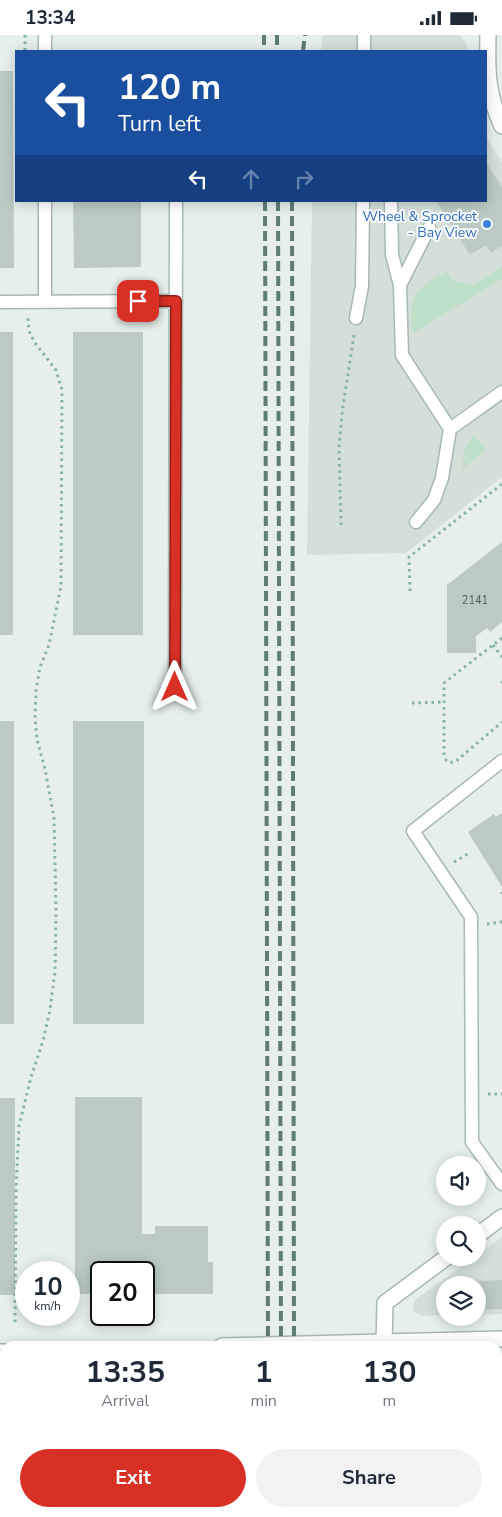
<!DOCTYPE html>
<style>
body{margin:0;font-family:"Nunito Sans",sans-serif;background:#f2f2f3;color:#1f2937;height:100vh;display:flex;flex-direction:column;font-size:19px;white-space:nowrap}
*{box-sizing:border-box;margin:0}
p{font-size:16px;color:#747a83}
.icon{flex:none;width:28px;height:28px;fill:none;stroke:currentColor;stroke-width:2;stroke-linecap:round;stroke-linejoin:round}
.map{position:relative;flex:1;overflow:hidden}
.panel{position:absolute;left:0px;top:1306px;width:502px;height:176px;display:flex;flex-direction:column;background:#fff;border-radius:15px 15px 0 0;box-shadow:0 2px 12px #0003}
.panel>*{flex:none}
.guide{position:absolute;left:15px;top:15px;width:472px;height:152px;border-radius:0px;box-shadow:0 2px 12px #0003;background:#1a4fa0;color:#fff;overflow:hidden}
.tools{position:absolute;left:436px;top:1121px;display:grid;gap:10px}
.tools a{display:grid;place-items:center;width:50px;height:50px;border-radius:50%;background:#fff;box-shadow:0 2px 12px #0003;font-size:25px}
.speed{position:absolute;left:15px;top:1226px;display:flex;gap:10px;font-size:25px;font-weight:700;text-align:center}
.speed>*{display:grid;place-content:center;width:65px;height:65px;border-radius:50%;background:#fff;box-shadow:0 2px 12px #0003;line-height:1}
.speed small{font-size:12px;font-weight:400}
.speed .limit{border:2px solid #111;border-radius:8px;background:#fff;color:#111}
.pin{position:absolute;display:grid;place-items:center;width:42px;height:42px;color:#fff;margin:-21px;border-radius:10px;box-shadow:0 2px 8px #0006}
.me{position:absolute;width:55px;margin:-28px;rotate:0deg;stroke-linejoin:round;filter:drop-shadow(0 0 4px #0008)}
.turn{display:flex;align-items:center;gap:18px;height:105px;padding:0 20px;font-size:22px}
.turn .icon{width:65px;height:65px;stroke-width:2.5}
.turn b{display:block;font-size:35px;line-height:42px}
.lanes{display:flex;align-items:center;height:48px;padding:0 20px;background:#0003;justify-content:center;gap:25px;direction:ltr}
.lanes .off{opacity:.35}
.eta{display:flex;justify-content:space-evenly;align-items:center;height:85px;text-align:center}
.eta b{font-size:30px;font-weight:700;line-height:35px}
.primary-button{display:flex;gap:10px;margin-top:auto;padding:10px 20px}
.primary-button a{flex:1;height:58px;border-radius:30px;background:#d93025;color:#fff;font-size:20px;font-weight:700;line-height:58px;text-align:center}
.primary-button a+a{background:#f2f2f3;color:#1f2937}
.status{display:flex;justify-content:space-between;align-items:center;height:35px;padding:0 25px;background:#fff;direction:ltr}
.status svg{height:14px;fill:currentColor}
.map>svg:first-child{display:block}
.built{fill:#d4dfda}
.green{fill:#bfe0c8}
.building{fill:#bbcac4}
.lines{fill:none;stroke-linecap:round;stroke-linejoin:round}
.service-casing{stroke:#a8b8b2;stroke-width:15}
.minor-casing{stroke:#a8b8b2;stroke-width:18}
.tertiary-casing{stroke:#a8b8b2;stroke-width:18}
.path{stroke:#86b3a5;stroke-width:3;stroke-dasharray:2.5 4;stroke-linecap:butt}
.service{stroke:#fff;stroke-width:12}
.minor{stroke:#fff;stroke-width:15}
.tertiary{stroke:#fff;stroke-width:15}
.rail{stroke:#5f7d75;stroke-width:4;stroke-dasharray:10 5;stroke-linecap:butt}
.route-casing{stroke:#8d1f18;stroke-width:12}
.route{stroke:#d93025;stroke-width:9}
.shop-dot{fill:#3f7fe0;stroke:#f7fbf9;stroke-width:2}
.labels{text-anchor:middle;stroke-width:4;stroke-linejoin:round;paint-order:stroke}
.number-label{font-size:11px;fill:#4a645c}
.shop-label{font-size:14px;fill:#366cbe;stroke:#f7fbf9;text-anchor:end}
</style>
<div class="status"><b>13:34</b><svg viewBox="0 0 49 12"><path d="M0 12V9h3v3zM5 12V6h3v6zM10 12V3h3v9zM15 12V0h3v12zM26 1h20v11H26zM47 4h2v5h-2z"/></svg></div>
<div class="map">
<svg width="502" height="1482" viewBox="0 0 502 1482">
<rect width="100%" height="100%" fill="#e6efeb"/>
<!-- built -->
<g class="built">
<path d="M323 0H459L466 8 468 16H321Z"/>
<path d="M486 102 502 128V442L406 518 307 520 312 166H486Z"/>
<path d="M502 1202V1279L478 1280V1250H445V1280L422 1281 416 1278 413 1275V1269L416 1264 474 1223 478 1222V1220Z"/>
<path d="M498 1330H502V1482H396V1478H498Z"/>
<path d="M0 1339H5V1478H248V1482H0Z"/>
<rect x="303" y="1478" width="73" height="4"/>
</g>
<!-- green -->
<g class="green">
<path d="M502 232V244L413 298C406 263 417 252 447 236L453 246 473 250Z"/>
<path d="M472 402H475L486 415 462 434 465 413Z"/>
</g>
<!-- building -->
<g class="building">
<path d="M0 36H13L14 233H0Z"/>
<path d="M486 127 502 152V211L491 218 486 210 470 220 436 166H486Z"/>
<path d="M73 166H141V232L74 233Z"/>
<rect x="0" y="297" width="13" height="303"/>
<rect x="73" y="297" width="70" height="303"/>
<path d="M502 507V587L490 597 487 593 476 601V618H447V550Z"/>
<rect x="0" y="686" width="14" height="303"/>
<rect x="73" y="686" width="71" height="303"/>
<path d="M502 778V852L468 797 494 779 496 782Z"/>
<path d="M75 1062H142V1199H155V1191H208V1227H213V1259H144V1238H101V1259H75Z"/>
<rect x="0" y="1063" width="15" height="197"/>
<path d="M502 1245V1274L478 1275V1250H455L454 1247Z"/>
<rect x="498" y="1401" width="4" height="41"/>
</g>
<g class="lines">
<!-- service casing -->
<g class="service-casing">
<g id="service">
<path d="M45 0V16"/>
<path d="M364 16V0"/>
<path d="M391 166 392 220 400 250 402 320 450 394"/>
<path d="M400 250 429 193"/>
<path d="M45 266V166"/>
<path d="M0 267 176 266"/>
<path d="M356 283 362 251 363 166"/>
<path d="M416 487 434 465 442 443 450 394 502 357"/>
<path d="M175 652 176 166"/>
<path d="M502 726 413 796 471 882 472 1107 502 1149"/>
<path d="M498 1377H502"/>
<path d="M0 1402H5"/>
<path d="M498 1459H502"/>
<path d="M0 1470 5 1472"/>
<path d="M33 1478 161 1481H173L180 1478"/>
<path d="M464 1478V1482"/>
</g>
</g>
<!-- minor casing -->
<g class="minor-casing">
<g id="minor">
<path d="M488 0C487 34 487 59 502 91"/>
<path d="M478 1200 502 1182"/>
<path d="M384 1311 385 1268 447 1222"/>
<path d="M386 1478V1482"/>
</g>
</g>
<!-- tertiary casing -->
<g class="tertiary-casing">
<g id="tertiary">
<path d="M222 1311 502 1304"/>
<path d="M0 1317H5"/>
</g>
</g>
<!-- path -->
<g class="path">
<path d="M25 0V16"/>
<path d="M341 490 339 410 343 371 354 300"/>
<path d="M410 556 409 522 502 449"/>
<path d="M502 603 444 648V721C446 727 449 728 455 727L502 687"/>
<path d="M493 610 502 622"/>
<path d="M501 648 502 647"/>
<path d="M412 668 444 667"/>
<path d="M454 827 471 817"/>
<path d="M502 857V859"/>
<path d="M487 889 501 887 502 885"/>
<path d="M488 1059H502"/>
<path d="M15 1287 16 1155 19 1091 31 1042 43 1006 50 975 55 936 56 876 54 783 45 734 37 705 35 681 36 656 40 632 49 610 61 551 62 355 56 335 35 308 29 296 28 283"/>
<path d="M0 1372 5 1379"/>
<path d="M5 1422C1 1430 0 1435 5 1444"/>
</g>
<!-- service -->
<use href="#service" class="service"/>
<!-- minor -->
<use href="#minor" class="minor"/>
<!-- tertiary -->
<use href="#tertiary" class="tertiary"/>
<!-- rail -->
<g class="rail">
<path d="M264 0V16"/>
<path d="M277 0V16"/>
<path d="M303 16 305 0"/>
<path d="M265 166 268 1311"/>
<path d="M278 166 281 1311"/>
<path d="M292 166 294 1311"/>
<path d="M281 1478V1482"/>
<path d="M294 1478V1482"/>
<path d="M268 1482V1478"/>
</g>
</g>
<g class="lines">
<!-- route casing -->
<g class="route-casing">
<path id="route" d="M138 266H176L175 652"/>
</g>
<!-- route -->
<use href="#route" class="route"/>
</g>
<!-- markers -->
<circle class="shop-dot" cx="487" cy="189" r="5"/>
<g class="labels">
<!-- number labels -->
<g class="number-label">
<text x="475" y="569">2141</text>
</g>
<!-- shop labels -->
<g class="shop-label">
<text x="477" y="186">Wheel &amp; Sprocket<tspan x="477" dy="16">- Bay View</tspan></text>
</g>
</g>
</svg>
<div class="tools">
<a><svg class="icon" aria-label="sound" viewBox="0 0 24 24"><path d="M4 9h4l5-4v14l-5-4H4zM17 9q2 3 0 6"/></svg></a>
<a><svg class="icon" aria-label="search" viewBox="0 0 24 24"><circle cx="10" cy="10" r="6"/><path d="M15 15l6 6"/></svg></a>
<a><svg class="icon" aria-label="layers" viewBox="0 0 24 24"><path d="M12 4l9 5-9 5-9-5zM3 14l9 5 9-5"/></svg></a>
</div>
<div class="speed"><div>10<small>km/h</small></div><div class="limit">20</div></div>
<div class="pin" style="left:138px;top:266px;background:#d93025"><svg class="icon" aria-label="arrive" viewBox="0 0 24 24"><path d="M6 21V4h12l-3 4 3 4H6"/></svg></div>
<svg class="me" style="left:175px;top:652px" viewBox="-20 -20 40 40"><path d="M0-17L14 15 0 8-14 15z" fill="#d93025" stroke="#fff" stroke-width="4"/></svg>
<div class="guide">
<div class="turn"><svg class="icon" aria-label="left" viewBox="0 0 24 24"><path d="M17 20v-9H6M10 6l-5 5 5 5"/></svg><div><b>120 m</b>Turn left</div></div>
<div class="lanes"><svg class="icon" aria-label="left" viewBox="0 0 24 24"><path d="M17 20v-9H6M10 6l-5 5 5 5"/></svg><svg class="icon off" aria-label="ahead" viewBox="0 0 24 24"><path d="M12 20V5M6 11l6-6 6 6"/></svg><svg class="icon off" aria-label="right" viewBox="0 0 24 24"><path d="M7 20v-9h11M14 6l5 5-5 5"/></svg></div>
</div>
<section class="panel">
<div class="eta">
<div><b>13:35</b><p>Arrival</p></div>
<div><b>1</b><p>min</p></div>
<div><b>130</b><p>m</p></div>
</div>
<div class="primary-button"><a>Exit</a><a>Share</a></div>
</section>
</div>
